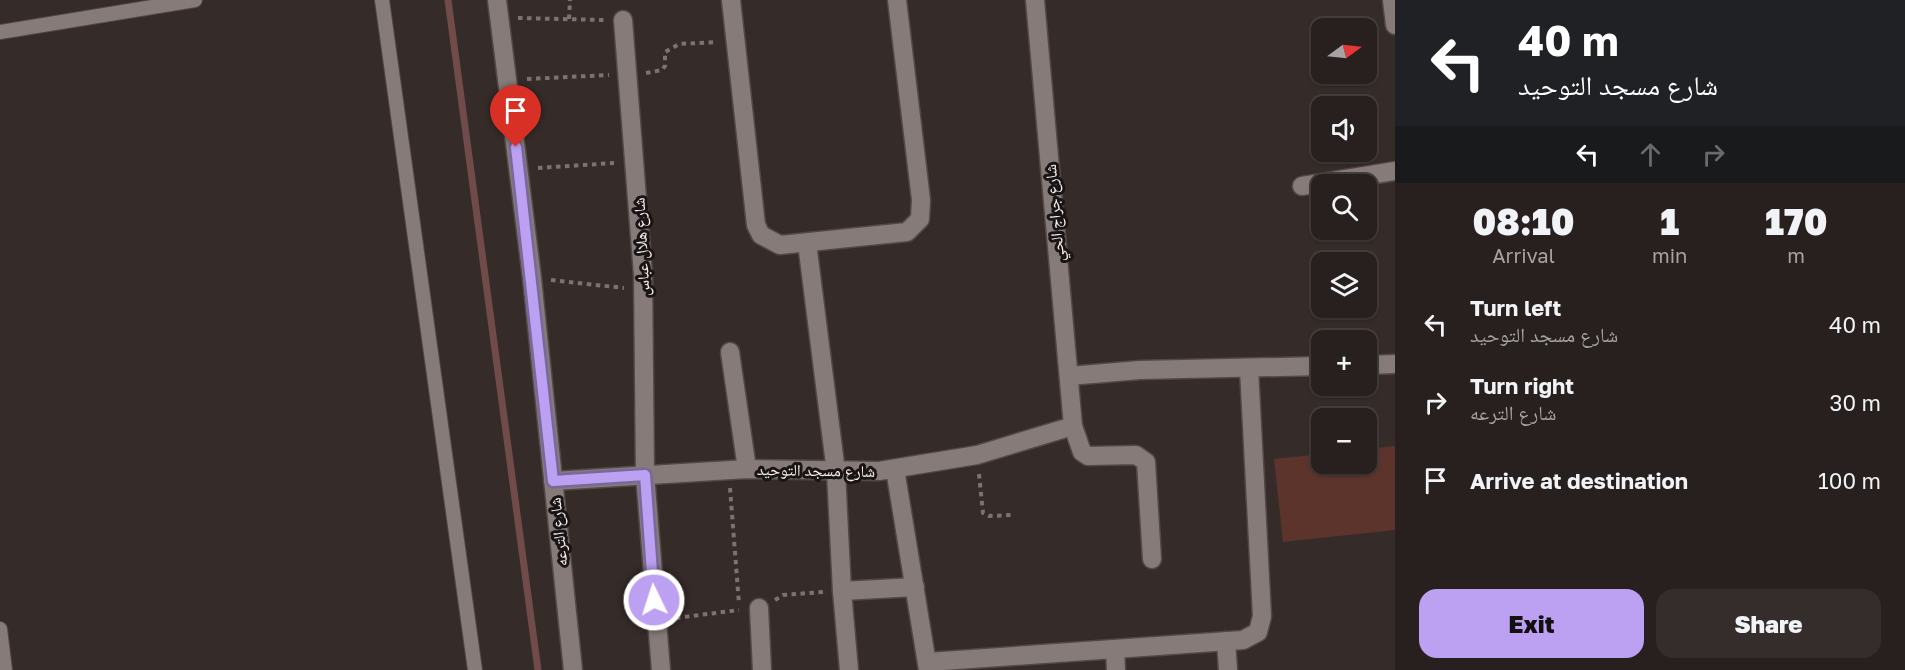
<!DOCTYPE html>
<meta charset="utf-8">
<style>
body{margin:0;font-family:"Golos Text","Noto Naskh Arabic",sans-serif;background:#342d2c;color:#f1f3f6;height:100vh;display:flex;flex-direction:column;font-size:22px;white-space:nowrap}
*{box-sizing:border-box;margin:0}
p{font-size:20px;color:#a5a3a4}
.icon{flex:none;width:33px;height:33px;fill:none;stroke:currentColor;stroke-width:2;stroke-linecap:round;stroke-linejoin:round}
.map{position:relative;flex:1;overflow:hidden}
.details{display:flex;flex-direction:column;background:#28201f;width:510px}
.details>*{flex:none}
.hud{background:#202124;color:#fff;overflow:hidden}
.needle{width:39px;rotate:75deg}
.controls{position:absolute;left:1311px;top:18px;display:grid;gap:12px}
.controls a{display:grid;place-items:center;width:66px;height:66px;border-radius:12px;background:#28201f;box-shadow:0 2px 4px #0004,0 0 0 2px #443e3d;font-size:30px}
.pin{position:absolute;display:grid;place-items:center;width:51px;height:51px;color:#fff;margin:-62px -26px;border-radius:50% 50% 50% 0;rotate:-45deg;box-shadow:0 0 6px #0007}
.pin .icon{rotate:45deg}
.me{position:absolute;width:66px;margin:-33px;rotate:356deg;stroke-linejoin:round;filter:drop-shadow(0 0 4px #0008)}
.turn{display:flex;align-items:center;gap:21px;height:126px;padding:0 24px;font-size:27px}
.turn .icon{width:78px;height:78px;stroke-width:2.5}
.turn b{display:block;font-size:42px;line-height:51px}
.lanes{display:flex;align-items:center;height:57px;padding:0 24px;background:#0003;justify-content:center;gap:30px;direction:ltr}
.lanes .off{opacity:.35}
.eta{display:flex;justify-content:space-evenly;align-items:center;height:102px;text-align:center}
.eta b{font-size:36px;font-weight:800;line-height:42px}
.action{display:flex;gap:12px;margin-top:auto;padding:12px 24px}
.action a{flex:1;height:69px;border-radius:18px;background:#bca0f2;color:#111;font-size:24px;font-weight:800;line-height:69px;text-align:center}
.action a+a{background:#342d2c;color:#f1f3f6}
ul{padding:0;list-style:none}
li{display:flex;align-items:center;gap:18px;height:78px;padding:0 24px}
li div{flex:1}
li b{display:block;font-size:22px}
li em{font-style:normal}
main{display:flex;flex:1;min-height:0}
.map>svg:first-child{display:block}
.green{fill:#5c342c}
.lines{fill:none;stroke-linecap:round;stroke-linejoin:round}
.stream{stroke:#704b49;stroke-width:7}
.lane-casing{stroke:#524947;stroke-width:16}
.street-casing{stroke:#524947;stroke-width:21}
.path{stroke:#7c7371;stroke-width:4;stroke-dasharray:4.5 4.5;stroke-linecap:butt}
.lane{stroke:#867b78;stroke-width:14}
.street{stroke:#867b78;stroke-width:18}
.route-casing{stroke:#7a689d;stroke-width:15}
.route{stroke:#bca0f2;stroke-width:10}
.labels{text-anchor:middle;stroke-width:6;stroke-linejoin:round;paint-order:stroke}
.street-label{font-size:16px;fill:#f8f1f0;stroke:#1a1514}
</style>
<main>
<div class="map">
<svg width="1395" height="670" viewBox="0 0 1395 670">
<rect width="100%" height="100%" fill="#352b29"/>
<!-- green -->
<path class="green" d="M1395 446V530L1283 542 1274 459 1321 454 1322 464H1366L1367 449Z"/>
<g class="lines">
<!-- stream -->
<path class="stream" d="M448 0 538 670"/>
<!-- lane casing -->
<g class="lane-casing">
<g id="lane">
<path d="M382 0 475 670"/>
<path d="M0 32 195 0"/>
<path d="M0 629 5 670"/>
</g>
</g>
<!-- street casing -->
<g class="street-casing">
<g id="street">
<path d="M497 0 532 278 573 670"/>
<path d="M731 0 756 225 761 235 780 245 907 232 920 219 921 200 897 0"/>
<path d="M1035 0 1073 426 1082 452 1088 456 1136 455 1146 462 1152 559"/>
<path d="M1392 0 1395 25"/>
<path d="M623 20 643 275 645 475 661 670"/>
<path d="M1302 186 1395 171"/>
<path d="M807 243 836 472 842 591 849 670"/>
<path d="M730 352 747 469"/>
<path d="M1366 365 1395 364"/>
<path d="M1069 376 1140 370 1322 366"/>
<path d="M895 469 928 670"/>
<path d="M553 481 747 469 879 471 977 455 1073 426"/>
<path d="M842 591 915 587"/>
<path d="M759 608 762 670"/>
<path d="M1226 641 1228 670"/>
<path d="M1115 650 1116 670"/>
<path d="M928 662 1243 640 1258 632 1262 616 1249 369"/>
</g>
</g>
<!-- path -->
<g class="path">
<path d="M518 18 604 20"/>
<path d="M569 19 570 0"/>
<path d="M646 73 662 70 665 66V52L679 44 716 42"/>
<path d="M527 79 609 75"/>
<path d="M538 168 614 163"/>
<path d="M551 280 624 288"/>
<path d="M979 474 983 513 989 516 1011 515"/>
<path d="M730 488 739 604"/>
<path d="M775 600 783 595 823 592"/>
<path d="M676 618 739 610"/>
</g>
<!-- lane -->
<use href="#lane" class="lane"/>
<!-- street -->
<use href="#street" class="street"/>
</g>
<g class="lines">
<!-- route casing -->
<g class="route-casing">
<path id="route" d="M516 147 553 481 645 475 654 600"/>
</g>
<!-- route -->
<use href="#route" class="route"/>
</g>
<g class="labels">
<!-- street labels -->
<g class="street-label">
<text transform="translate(1054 213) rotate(-95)" y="6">شارع جراج الحي</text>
<text transform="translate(641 247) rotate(-93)" y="6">شارع هلال عباس</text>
<text transform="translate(816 470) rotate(1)" y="6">شارع مسجد التوحيد</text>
<text transform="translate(558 532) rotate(-96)" y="6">شارع الترعه</text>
</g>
</g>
</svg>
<div class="controls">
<a><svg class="needle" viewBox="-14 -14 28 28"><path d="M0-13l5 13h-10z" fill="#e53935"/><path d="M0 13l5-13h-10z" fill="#a5a3a4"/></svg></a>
<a><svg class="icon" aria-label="sound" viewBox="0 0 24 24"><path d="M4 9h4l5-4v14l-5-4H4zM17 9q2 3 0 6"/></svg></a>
<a><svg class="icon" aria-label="search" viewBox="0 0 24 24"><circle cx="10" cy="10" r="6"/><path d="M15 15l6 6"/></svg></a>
<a><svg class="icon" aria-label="layers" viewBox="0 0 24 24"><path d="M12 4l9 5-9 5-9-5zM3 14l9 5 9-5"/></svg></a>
<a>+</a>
<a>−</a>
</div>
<div class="pin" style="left:516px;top:147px;background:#d93025"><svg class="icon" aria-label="arrive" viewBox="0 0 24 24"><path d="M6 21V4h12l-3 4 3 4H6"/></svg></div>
<svg class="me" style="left:654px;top:600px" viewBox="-20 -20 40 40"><circle r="17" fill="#bca0f2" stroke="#fff" stroke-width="3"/><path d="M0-11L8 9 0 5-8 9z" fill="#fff"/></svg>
</div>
<section class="details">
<div class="hud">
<div class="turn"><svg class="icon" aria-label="left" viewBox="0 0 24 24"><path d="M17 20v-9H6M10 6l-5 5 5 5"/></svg><div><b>40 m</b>شارع مسجد التوحيد</div></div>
<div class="lanes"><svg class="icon" aria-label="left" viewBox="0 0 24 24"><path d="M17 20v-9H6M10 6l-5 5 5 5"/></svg><svg class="icon off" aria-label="ahead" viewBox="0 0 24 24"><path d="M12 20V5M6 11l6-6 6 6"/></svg><svg class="icon off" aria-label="right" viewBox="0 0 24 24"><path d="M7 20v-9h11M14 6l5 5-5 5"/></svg></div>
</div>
<div class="eta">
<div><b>08:10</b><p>Arrival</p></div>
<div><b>1</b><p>min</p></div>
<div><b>170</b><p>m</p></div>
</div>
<ul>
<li><svg class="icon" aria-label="left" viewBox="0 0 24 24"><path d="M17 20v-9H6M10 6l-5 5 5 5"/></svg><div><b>Turn left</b><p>شارع مسجد التوحيد</p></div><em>40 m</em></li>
<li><svg class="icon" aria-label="right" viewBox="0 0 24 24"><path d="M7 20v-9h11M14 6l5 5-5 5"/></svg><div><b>Turn right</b><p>شارع الترعه</p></div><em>30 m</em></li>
<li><svg class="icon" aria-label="arrive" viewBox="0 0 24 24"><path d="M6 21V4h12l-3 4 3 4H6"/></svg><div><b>Arrive at destination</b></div><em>100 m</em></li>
</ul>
<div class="action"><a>Exit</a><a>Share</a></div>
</section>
</main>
